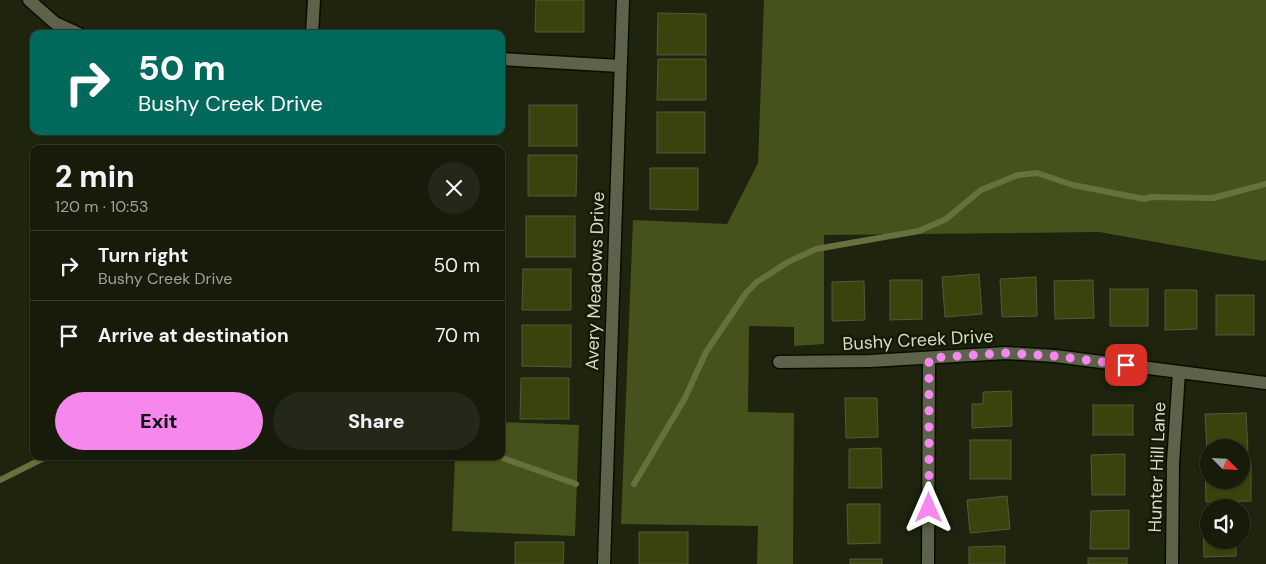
<!DOCTYPE html>
<meta charset="utf-8">
<style>
body{margin:0;font-family:"DM Sans",sans-serif;background:#232818;color:#f1f3f6;height:100vh;display:flex;flex-direction:column;font-size:19px;white-space:nowrap}
*{box-sizing:border-box;margin:0}
p{font-size:16px;color:#9ea19c}
.icon{flex:none;width:28px;height:28px;fill:none;stroke:currentColor;stroke-width:2;stroke-linecap:round;stroke-linejoin:round}
.map{position:relative;flex:1;overflow:hidden}
.drawer{position:absolute;left:30px;top:145px;width:475px;height:315px;display:flex;flex-direction:column;background:#161b0a;border-radius:10px;box-shadow:0 1px 4px #0004,0 0 0 1px #35392b}
.drawer>*{flex:none}
.guide{position:absolute;left:30px;top:30px;width:475px;height:105px;border-radius:10px;box-shadow:0 1px 4px #0004,0 0 0 1px #35392b;background:#00695c;color:#fff;overflow:hidden}
.needle{width:32px;rotate:114deg}
.buttons{position:absolute;left:1200px;top:439px;display:grid;gap:10px}
.buttons a{display:grid;place-items:center;width:50px;height:50px;border-radius:50%;background:#161b0a;box-shadow:0 1px 4px #0004,0 0 0 1px #35392b;font-size:25px}
.pin{position:absolute;display:grid;place-items:center;width:42px;height:42px;color:#fff;margin:-21px;border-radius:10px;box-shadow:0 2px 8px #0006}
.me{position:absolute;width:55px;margin:-28px;rotate:0deg;stroke-linejoin:round;filter:drop-shadow(0 0 4px #0008)}
.turn{display:flex;align-items:center;gap:18px;height:105px;padding:0 25px;font-size:22px}
.turn .icon{width:65px;height:65px;stroke-width:2.5}
.turn b{display:block;font-size:35px;line-height:42px}
.round{display:grid;place-items:center;flex:none;width:52px;height:52px;border-radius:26px;background:#232818}
.overview{display:flex;align-items:center;justify-content:space-between;height:85px;padding:0 25px}
h1{font-size:30px;font-weight:800;line-height:38px}
.button{display:flex;gap:10px;margin-top:auto;padding:10px 25px}
.button a{flex:1;height:58px;border-radius:30px;background:#f688ed;color:#111;font-size:20px;font-weight:800;line-height:58px;text-align:center}
.button a+a{background:#232818;color:#f1f3f6}
ul{padding:0;list-style:none}
li{display:flex;align-items:center;gap:15px;height:70px;padding:0 25px;border-top:1px solid #35392b}
li div{flex:1}
li b{display:block;font-size:19px}
li em{font-style:normal}
.map>svg:first-child{display:block}
.forest{fill:#46521c}
.lines{fill:none;stroke-linecap:round;stroke-linejoin:round}
.stream{stroke:#65723d;stroke-width:6}
.building{fill:#39440c;stroke:#525940}
.minor-casing{stroke:#080d00;stroke-width:15}
.minor{stroke:#5c634a;stroke-width:12}
.route{stroke:#f688ed;stroke-width:9;stroke-dasharray:0 16.2}
.labels{text-anchor:middle;stroke-width:5;stroke-linejoin:round;paint-order:stroke}
.street-label{font-size:18px;fill:#d7dbcd;stroke:#151a05}
</style>
<div class="map">
<svg width="1266" height="564" viewBox="0 0 1266 564">
<rect width="100%" height="100%" fill="#1e240d"/>
<!-- forest -->
<g class="forest">
<path d="M764 0H1266V260L1263 261 1099 232 824 235V344L794 346V327L749 326 748 412 794 413 793 564H757L758 526 621 524 633 220 727 224 758 163Z"/>
<path d="M501 422 579 425 575 536 452 531 455 456H501Z"/>
</g>
<g class="lines">
<!-- stream -->
<g class="stream">
<path d="M497 456 576 484"/>
<path d="M0 480 48 456"/>
<path d="M634 484 685 398 706 352 746 293 757 282 788 262 816 249 919 231 946 219 981 190 1018 175 1037 173 1073 185 1144 199 1151 197 1213 198 1266 184"/>
</g>
</g>
<!-- building -->
<g class="building">
<path d="M536 0H584V32H535Z"/>
<path d="M658 13 706 14V55H657Z"/>
<path d="M658 59H706V100H657Z"/>
<rect x="529" y="105" width="48" height="41"/>
<rect x="657" y="112" width="48" height="41"/>
<path d="M528 155H577L576 196H528Z"/>
<path d="M650 168H698V210L650 209Z"/>
<rect x="526" y="216" width="49" height="41"/>
<path d="M523 269H571V310H522Z"/>
<path d="M979 274 982 314 945 317 942 277Z"/>
<path d="M1036 277 1037 316 1002 317 1000 279Z"/>
<path d="M890 280H922V319L890 320Z"/>
<path d="M1093 280 1094 318 1055 319 1054 281Z"/>
<path d="M864 281 865 320 832 321V282Z"/>
<rect x="1110" y="289" width="38" height="37"/>
<path d="M1165 290H1197V329L1165 330Z"/>
<rect x="1216" y="295" width="38" height="40"/>
<path d="M522 325H571V367L522 366Z"/>
<path d="M521 378H569V419H520Z"/>
<path d="M1011 391 1012 426 972 428V404H983V392Z"/>
<path d="M845 398H877L878 437 846 438Z"/>
<rect x="1093" y="405" width="40" height="30"/>
<path d="M1246 413 1248 451 1241 452V448H1209V453H1207L1205 414Z"/>
<rect x="970" y="440" width="41" height="39"/>
<path d="M881 448 882 488H849V449Z"/>
<path d="M1125 454V495H1092L1091 455Z"/>
<path d="M1241 462H1251V501L1206 502 1205 463H1209V480H1241Z"/>
<path d="M1007 496 1010 529 970 533 967 500Z"/>
<path d="M847 504H880V543L848 544Z"/>
<path d="M1129 510V549H1090L1091 511Z"/>
<path d="M1203 517H1209V540H1236V556L1204 557Z"/>
<rect x="639" y="532" width="49" height="32"/>
<path d="M515 542H564L563 564H515Z"/>
<path d="M1005 546V564H969V547Z"/>
<rect x="1088" y="558" width="39" height="6"/>
<rect x="850" y="559" width="32" height="5"/>
</g>
<g class="lines">
<!-- minor casing -->
<g class="minor-casing">
<g id="minor">
<path d="M29 0 55 23 79 34"/>
<path d="M312 34 314 0"/>
<path d="M501 59 620 66"/>
<path d="M779 362 870 361 1006 353 1055 356 1266 383"/>
<path d="M604 564 623 0"/>
<path d="M928 564 929 358"/>
<path d="M1172 564 1173 463 1179 372"/>
</g>
</g>
<!-- minor -->
<use href="#minor" class="minor"/>
</g>
<g class="lines">
<!-- route -->
<path class="route" d="M929 508V358L1006 353 1055 356 1126 365"/>
</g>
<g class="labels">
<!-- street labels -->
<g class="street-label">
<text transform="translate(595 281) rotate(-88)" y="6">Avery Meadows Drive</text>
<text transform="translate(918 340) rotate(-3)" y="6">Bushy Creek Drive</text>
<text transform="translate(1157 467) rotate(-88)" y="6">Hunter Hill Lane</text>
</g>
</g>
</svg>
<div class="buttons">
<a><svg class="needle" viewBox="-14 -14 28 28"><path d="M0-13l5 13h-10z" fill="#e53935"/><path d="M0 13l5-13h-10z" fill="#9ea19c"/></svg></a>
<a><svg class="icon" aria-label="sound" viewBox="0 0 24 24"><path d="M4 9h4l5-4v14l-5-4H4zM17 9q2 3 0 6"/></svg></a>
</div>
<div class="pin" style="left:1126px;top:365px;background:#d93025"><svg class="icon" aria-label="arrive" viewBox="0 0 24 24"><path d="M6 21V4h12l-3 4 3 4H6"/></svg></div>
<svg class="me" style="left:929px;top:508px" viewBox="-20 -20 40 40"><path d="M0-17L14 15 0 8-14 15z" fill="#f688ed" stroke="#fff" stroke-width="4"/></svg>
<div class="guide">
<div class="turn"><svg class="icon" aria-label="right" viewBox="0 0 24 24"><path d="M7 20v-9h11M14 6l5 5-5 5"/></svg><div><b>50 m</b>Bushy Creek Drive</div></div>
</div>
<section class="drawer">
<div class="overview"><div><h1>2 min</h1><p>120 m · 10:53</p></div><a class="round"><svg class="icon" aria-label="close" viewBox="0 0 24 24"><path d="M6 6l12 12M18 6L6 18"/></svg></a></div>
<ul>
<li><svg class="icon" aria-label="right" viewBox="0 0 24 24"><path d="M7 20v-9h11M14 6l5 5-5 5"/></svg><div><b>Turn right</b><p>Bushy Creek Drive</p></div><em>50 m</em></li>
<li><svg class="icon" aria-label="arrive" viewBox="0 0 24 24"><path d="M6 21V4h12l-3 4 3 4H6"/></svg><div><b>Arrive at destination</b></div><em>70 m</em></li>
</ul>
<div class="button"><a>Exit</a><a>Share</a></div>
</section>
</div>
